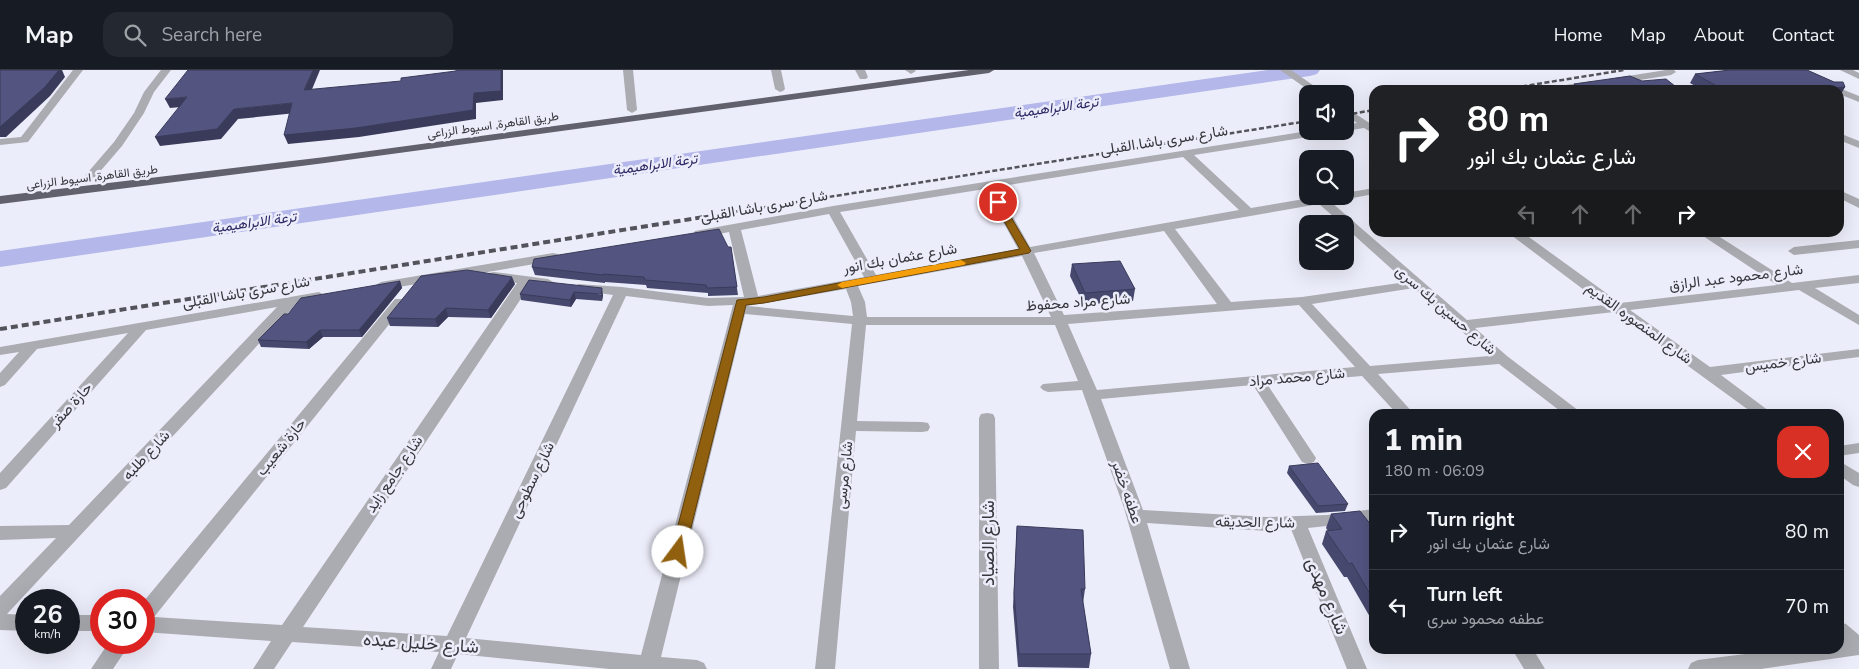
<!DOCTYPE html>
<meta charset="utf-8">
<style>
body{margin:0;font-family:"Nunito Sans",Vazirmatn,sans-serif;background:#242831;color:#f1f3f6;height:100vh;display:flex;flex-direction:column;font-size:19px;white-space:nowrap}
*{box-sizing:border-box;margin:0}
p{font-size:16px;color:#9ea1a6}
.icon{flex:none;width:28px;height:28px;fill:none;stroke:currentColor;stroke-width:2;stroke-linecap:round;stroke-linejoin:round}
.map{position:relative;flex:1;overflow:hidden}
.sheet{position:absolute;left:1369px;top:339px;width:475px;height:245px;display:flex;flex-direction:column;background:#171b24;border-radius:15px;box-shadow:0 5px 20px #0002}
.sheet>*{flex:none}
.guide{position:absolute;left:1369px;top:15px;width:475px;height:152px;border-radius:15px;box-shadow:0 5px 20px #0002;background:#202124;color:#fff;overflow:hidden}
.fabs{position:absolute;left:1299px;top:15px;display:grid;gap:10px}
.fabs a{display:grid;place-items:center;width:55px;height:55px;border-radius:10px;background:#171b24;box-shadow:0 5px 20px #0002;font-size:25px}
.speed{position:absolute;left:15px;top:519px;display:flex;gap:10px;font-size:25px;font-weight:700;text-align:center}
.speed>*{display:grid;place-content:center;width:65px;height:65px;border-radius:50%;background:#171b24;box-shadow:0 5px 20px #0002;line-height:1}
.speed small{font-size:12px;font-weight:400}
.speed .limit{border:8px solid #d22;background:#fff;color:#111}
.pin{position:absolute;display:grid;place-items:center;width:42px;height:42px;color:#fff;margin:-21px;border:2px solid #fff;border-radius:50%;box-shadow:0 1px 5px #0007}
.me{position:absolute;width:55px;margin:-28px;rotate:14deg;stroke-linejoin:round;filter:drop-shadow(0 0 4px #0008)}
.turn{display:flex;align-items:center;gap:18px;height:105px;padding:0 15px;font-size:22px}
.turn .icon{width:65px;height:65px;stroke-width:2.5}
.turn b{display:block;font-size:35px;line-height:42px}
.lanes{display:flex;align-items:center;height:48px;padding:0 15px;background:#0003;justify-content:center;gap:25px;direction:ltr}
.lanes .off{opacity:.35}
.round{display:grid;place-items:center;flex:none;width:52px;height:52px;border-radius:15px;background:#242831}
.overview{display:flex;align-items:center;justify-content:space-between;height:85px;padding:0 15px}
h1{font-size:30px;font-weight:800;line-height:38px}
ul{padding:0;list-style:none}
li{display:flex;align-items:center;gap:15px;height:75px;padding:0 15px;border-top:1px solid #363941}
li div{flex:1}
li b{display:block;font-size:19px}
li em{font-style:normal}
header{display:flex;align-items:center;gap:30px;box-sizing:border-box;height:70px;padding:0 25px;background:#171b24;border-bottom:1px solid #363941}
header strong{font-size:24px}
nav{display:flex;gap:28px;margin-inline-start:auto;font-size:18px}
.search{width:350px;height:45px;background:#242831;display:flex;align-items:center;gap:12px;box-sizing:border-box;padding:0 18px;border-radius:15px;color:#9ea1a6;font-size:19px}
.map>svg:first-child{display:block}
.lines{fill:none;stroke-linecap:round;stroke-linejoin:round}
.canal{fill:#b4b7e9;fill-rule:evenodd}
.lane{fill:#abacb1;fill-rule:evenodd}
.street{fill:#abacb1;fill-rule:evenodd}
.highway{fill:#60616c;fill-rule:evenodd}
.rail-far1{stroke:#53545b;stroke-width:2.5;stroke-dasharray:5 2.5;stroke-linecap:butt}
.rail{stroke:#53545b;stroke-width:4;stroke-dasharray:7 4;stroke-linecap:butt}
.wall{fill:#47486e}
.shaded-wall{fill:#3a3b5a}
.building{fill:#535480;stroke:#3a3b5a}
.route{fill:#91600f;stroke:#5e3e0a}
.slow{fill:#f59e0b}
.labels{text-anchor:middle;stroke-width:5;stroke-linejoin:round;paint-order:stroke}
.far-street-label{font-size:12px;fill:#36373c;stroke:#ecedfa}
.far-water-label{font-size:14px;font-style:italic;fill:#2c2762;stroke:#ecedfa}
.street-label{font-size:15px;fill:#36373c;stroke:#ecedfa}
.near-street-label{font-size:18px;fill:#36373c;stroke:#ecedfa}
</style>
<header>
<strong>Map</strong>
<div class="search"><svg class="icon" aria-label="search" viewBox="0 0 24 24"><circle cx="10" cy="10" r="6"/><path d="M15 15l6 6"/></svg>Search here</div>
<nav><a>Home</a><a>Map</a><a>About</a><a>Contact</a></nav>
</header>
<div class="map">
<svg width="1859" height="599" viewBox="0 0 1859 599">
<rect width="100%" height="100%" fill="#ecedfa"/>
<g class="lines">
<!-- canal -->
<path class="canal" d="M1268 0H1320L1317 4 1310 6 0 197V181Z"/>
<!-- lane -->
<g class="lane">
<path d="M161 0H171L154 22 144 43 122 76 91 112H83L81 110 83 108 114 72 134 43 144 22Z"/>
<path d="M855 0H865L868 7 866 9H860Z"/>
<path d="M905 0H915L916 1 911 4Z"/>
</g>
<!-- street -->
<g class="street">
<path d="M73 0H83L28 72 0 75V69L21 67Z"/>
<path d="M623 0H633L637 40 632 43 627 40Z"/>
<path d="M771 0H781L785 19 783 21 780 22 775 19Z"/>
<path d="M1280 0H1291L1326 24H1314Z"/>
<path d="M1666 0H1674L1676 2 1671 5 1615 14 1610 11 1615 8Z"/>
<path d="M1840 0H1853L1859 3V9Z"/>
<path d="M1592 11 1597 14 1595 16 1571 20H1547L1552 17Z"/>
<path d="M1839 18 1859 26V32L1839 24V20H1835Z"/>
<path d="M1345 37 1374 56V64L1364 58 1345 61V55L1357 53 1345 45Z"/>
<path d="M1308 61H1332L1327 64 1194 85 1251 138 1322 126H1345V123L1374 118V124L1331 132 1467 250 1604 235 1507 162H1522L1620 233 1777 215 1697 162H1712L1792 213 1859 205V213L1815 218 1859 245V255L1799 220 1630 240 1710 297 1859 279V287L1721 305 1773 344H1754L1614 242 1475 258 1507 286 1583 344H1564L1499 294 1378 304 1414 344H1397L1362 306 1267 314 1316 388 1314 392 1308 394 1302 392 1253 315 1101 329 1143 440 1267 447 1327 445 1374 439V451L1308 458 1367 599H1347L1291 459 1267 461 1147 453 1190 599H1170L1124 438 1082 320 1048 322 1043 320 1040 317 1043 314 1078 311 1055 255H866L857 351 922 352 928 353 930 357 928 361 922 362 856 361 835 599H815L852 254 745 244 661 587 697 590 704 593 707 599H609L458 584 451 599H431L439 582 292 572 274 599H253L271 571 144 562V531L395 229H405L407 232 154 547 282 555 517 213 489 209 487 206 489 203 494 202 548 209 555 213 548 217 530 215 303 557 447 566 613 225 578 220 576 217 578 214 622 217 708 228 744 227 729 162 699 168 693 164 695 161 833 136ZM1183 87 1239 140 1030 177 996 117ZM985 119 1018 179 876 205 840 142ZM1319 134 1342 154H1345V157L1406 212 1302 227 1231 232 1175 159ZM829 144 864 207 758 226 741 160ZM1164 161 1217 234 1064 245 1034 183ZM1022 186 1051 247H867L865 232 858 216ZM1414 218 1489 286 1370 296 1312 234ZM846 219 851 232 853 246 747 236ZM626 226 708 236 733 235 641 585 466 568ZM1299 235 1355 297 1097 320 1068 254Z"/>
<path d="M1839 63 1859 71V78L1839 70Z"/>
<path d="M1839 120 1859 129V138L1839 128Z"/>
<path d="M1859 170V178L1794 185 1788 181 1794 177Z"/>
<path d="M553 183 558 184 559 187 558 190 381 220 374 216 381 212Z"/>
<path d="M319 222 326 226 324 229 296 234 7 544 26 545V561L0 560V526L56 468 0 470V456L69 455 277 237 146 260 6 418 0 420V403L128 263 37 279 5 315 0 317V303L19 282 0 285V277Z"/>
<path d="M987 343 993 344 995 348 999 599H979V348L981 344Z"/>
<path d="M1859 373V383L1839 386V376Z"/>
<path d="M1839 391 1859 403V417L1853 415 1839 405Z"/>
<rect x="69" y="545" width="32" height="16"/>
<path d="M1839 552 1846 554 1859 565V585L1761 599H1688L1691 593 1698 590 1784 579H1839Z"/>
<path d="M109 572H131L113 599H91Z"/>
<path d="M1512 579H1533L1545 599H1524Z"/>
</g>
<!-- highway -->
<path class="highway" d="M969 0H994L989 3 325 93 0 134V126L325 87Z"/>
<!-- rail-far1 -->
<g class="rail-far1">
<path d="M1500 20 1624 0"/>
<path d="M1345 45 1374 40"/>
<path d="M696 148 1308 51"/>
</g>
<!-- rail -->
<path class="rail" d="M0 259 704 147"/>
</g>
<!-- wall -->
<g class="wall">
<path d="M1730 0H1807L1834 12H1843L1845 17 1839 26V20H1702L1690 13 1695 4Z"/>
<path d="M1642 11 1680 20H1571L1574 14Z"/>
<path d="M731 177 738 225 708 226V223L647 218 646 215 605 212V213L535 205 532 197Z"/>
<path d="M1072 194 1135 219 1133 231 1084 235 1070 206Z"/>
<path d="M529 210 603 225 602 231 576 229 571 237 521 230 520 224Z"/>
<path d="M400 211 402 218 362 267H323L309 279 261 277 258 270 288 244Z"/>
<path d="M515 214 491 248 448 247 438 257 390 256 387 248Z"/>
<path d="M1289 396 1348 434 1345 441 1316 443 1287 403Z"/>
<path d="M1331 444 1372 456H1374V554L1347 507H1344L1322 474 1326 461H1328L1326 458Z"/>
<path d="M1017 456 1085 519 1083 533 1091 584 1089 598 1018 597 1013 537Z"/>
</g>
<!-- shaded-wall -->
<g class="shaded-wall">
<path d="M49 0H62L65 7 50 26 6 67H0V57Z"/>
<path d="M313 0H320L308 29 304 20Z"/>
<path d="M501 0H503V30L476 33V49L359 67 288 74 284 65 474 23Z"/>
<path d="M1845 17 1840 26H1839V20H1810Z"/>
<path d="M187 27 192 36 170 38 165 29Z"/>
<path d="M292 33 296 43 238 49 221 69 160 76 155 67 234 39Z"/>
<path d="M512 207 515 214 491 248 488 240Z"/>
<path d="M400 211 402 218 362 267 359 260Z"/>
<path d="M602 218 603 225 602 231 601 224Z"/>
<path d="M574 222 576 229 571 237 570 230Z"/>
<path d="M446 238 448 247 438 257 435 249Z"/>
<path d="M320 260 323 267 309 279 306 272Z"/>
</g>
<!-- building -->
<g class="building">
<path d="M0 0H59L45 17 0 57Z"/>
<path d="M188 0H313L304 20 401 11V8L456 1V0H501V21L474 23 473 40 356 58 284 65 292 33 234 39 217 59 155 67 187 27 165 29Z"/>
<path d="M1730 0H1807L1834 12H1843L1845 17 1810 20H1724L1695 4Z"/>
<path d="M1630 6 1642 11 1666 9 1680 20H1584L1574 14Z"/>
<path d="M719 159 728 177H731L737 217 707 218 706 215 645 210 644 207 603 204V205L532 197 534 189Z"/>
<path d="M1120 191 1135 219 1085 223 1072 194Z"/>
<path d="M467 200 512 207 488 240 446 238 435 249 387 248 421 206Z"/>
<path d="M529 210 602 218 601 224 574 222 570 230 520 224Z"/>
<path d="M400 211 359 260H320L306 272 258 270 284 244H288L301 228Z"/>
<path d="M1318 393 1348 434 1318 436 1289 396Z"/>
<path d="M1360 441 1372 456H1374V531L1352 493 1349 494 1326 461 1342 459 1331 444Z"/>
<path d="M1017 456 1083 460 1085 519H1081L1091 584H1019L1014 523Z"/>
</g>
<!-- route -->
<path class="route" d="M998 129 1002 132 1031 181 1029 183 764 233 746 235 685 482 683 485 678 487 673 485 671 482 737 230 764 227 1020 179 993 132Z"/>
<!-- slow -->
<path class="slow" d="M961 190 966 193 964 195 842 218 837 215 842 212Z"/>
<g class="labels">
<!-- far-street labels -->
<g class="far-street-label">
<text transform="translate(493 55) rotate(-8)" y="4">طريق القاهرة, اسيوط الزراعى</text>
<text transform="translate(92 107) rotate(-7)" y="4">طريق القاهرة, اسيوط الزراعى</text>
</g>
<!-- far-water labels -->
<g class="far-water-label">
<text transform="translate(1056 37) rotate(-8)" y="5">ترعة الابراهيمية</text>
<text transform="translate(655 94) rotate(-8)" y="5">ترعة الابراهيمية</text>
<text transform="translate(254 152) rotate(-8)" y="5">ترعة الابراهيمية</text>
</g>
<!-- street labels -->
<g class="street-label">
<text transform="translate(1164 70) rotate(-9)" y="5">شارع سرى باشا القبلى</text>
<text transform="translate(764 136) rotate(-10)" y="5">شارع سرى باشا القبلى</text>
<text transform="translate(900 188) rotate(-10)" y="5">شارع عثمان بك انور</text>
<text transform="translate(1736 207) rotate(-7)" y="5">شارع محمود عبد الرازق</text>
<text transform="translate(246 222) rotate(-10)" y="5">شارع سرى باشا القبلى</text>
<text transform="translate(1078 232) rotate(-4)" y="5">شارع مراد محفوظ</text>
<text transform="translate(1446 240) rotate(41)" y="5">شارع حسين بك سرى</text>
<text transform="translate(1639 253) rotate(36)" y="5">شارع المنصوره القديم</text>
<text transform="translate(1783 292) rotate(-7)" y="5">شارع خميس</text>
<text transform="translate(1297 307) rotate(-5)" y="5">شارع محمد مراد</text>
<text transform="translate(71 335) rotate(-48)" y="5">حارة صقر</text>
<text transform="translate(281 377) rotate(-51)" y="5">حارة شعيب</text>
<text transform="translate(146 385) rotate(-47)" y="5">شارع طلبه</text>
<text transform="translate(394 404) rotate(-56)" y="5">شارع جامع زايد</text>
<text transform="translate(844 405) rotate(-84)" y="5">شارع مرسى</text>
<text transform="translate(532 410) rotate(-64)" y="5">شارع سطوحى</text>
<text transform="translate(1127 422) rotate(71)" y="5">عطفه خضر</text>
<text transform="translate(1255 452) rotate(1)" y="5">شارع الحديقه</text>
</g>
<!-- near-street labels -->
<g class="near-street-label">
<text transform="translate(988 473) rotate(-90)" y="6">شارع الصياد</text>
<text transform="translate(1327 526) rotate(67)" y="6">شارع مهدى</text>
<text transform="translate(421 573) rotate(4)" y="6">شارع خليل عبده</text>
</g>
</g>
</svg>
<div class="fabs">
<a><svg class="icon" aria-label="sound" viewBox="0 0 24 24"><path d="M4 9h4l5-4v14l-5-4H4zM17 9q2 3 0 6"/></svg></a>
<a><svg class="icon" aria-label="search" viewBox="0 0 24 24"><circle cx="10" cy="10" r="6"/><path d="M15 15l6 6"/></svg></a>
<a><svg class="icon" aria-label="layers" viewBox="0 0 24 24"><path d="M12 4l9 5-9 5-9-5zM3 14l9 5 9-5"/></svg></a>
</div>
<div class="speed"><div>26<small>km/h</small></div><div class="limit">30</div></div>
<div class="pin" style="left:998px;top:132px;background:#d93025"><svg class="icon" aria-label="arrive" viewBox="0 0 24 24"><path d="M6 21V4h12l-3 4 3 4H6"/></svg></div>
<svg class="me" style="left:678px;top:482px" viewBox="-20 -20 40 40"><circle r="19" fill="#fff"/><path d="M0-13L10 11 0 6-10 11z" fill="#91600f"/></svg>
<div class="guide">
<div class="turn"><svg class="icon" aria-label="right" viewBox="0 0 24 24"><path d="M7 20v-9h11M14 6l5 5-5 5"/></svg><div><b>80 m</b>شارع عثمان بك انور</div></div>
<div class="lanes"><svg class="icon off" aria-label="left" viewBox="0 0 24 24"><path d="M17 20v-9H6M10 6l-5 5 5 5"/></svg><svg class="icon off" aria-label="ahead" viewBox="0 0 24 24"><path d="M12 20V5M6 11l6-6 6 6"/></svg><svg class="icon off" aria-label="ahead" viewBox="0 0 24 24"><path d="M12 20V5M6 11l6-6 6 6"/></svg><svg class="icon" aria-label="right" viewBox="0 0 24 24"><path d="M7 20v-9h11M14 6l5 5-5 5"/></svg></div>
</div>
<section class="sheet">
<div class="overview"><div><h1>1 min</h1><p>180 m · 06:09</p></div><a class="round" style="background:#d93025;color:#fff"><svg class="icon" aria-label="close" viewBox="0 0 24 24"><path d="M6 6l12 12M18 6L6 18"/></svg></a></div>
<ul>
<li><svg class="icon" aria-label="right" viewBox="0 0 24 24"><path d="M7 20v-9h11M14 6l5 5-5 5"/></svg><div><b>Turn right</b><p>شارع عثمان بك انور</p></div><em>80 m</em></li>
<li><svg class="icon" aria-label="left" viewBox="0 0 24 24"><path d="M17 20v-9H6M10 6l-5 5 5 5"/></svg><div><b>Turn left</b><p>عطفه محمود سرى</p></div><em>70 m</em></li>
</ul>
</section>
</div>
